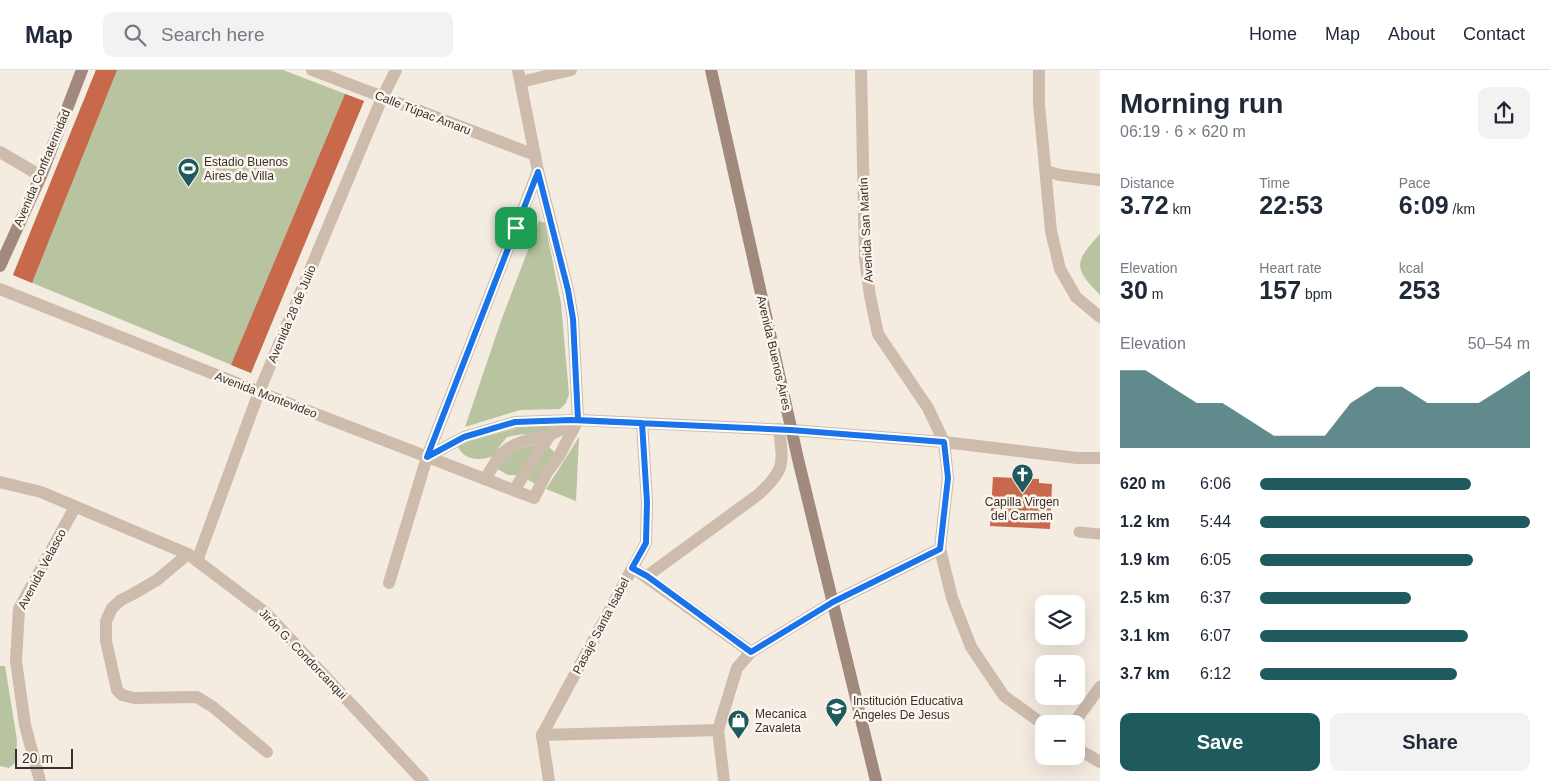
<!DOCTYPE html>
<meta charset="utf-8">
<style>
:root{--surface:#fff;--page:#f2f2f3;--text:#1f2937;--muted:#747a83;--line:#e0e1e3;--accent:#1f5a5e}
body{margin:0;font-family:Arial,sans-serif;background:var(--page);color:var(--text);height:100vh;display:flex;flex-direction:column;font-size:19px;white-space:nowrap}
*{box-sizing:border-box;margin:0}
p{font-size:16px;color:var(--muted)}
.icon{flex:none;width:28px;height:28px;fill:none;stroke:currentColor;stroke-width:2;stroke-linecap:round;stroke-linejoin:round}
.map{position:relative;flex:1;overflow:hidden}
.panel{display:flex;flex-direction:column;background:var(--surface);width:450px}
.panel>*{flex:none}
.controls{position:absolute;left:1035px;top:525px;display:grid;gap:10px}
.controls a{display:grid;place-items:center;width:50px;height:50px;border-radius:10px;background:var(--surface);box-shadow:0 5px 20px #0002;font-size:25px}
.scale{position:absolute;left:15px;bottom:12px;width:58px;box-sizing:border-box;padding-left:5px;border:2px solid #3b302b;border-top:0;font-size:14px;line-height:18px;white-space:nowrap;color:#3b302b;-webkit-text-stroke:4px #fbf5ee;paint-order:stroke}
.pin{position:absolute;display:grid;place-items:center;width:42px;height:42px;color:#fff;margin:-21px;border-radius:10px;box-shadow:0 2px 8px #0006}
.round{display:grid;place-items:center;flex:none;width:52px;height:52px;border-radius:10px;background:var(--page)}
.head{display:flex;align-items:center;justify-content:space-between;height:85px;padding:0 20px}
h1{font-size:28px;font-weight:600;line-height:38px}
.metrics{display:grid;grid-template-columns:repeat(3,1fr);gap:8px;height:85px;padding:5px 20px}
.metrics div{display:grid;align-content:center}
.metrics b{font-size:25px;font-weight:600}
.metrics small{font-size:14px;font-weight:400}
.metrics p{font-size:14px}
.chart{height:140px;padding:10px 20px}
.chart p{display:flex;justify-content:space-between}
.chart svg{width:100%;height:90px;margin-top:5px;fill:var(--accent);opacity:.7}
.cta{display:flex;gap:10px;margin-top:auto;padding:10px 20px}
.cta a{flex:1;height:58px;border-radius:10px;background:var(--accent);color:#fff;font-size:20px;font-weight:600;line-height:58px;text-align:center}
.cta a+a{background:var(--page);color:var(--text)}
ul{padding:0 20px;list-style:none;font-size:16px}
li{display:grid;grid-template-columns:80px 60px 1fr;align-items:center;height:38px}
li i{height:12px;border-radius:6px;background:var(--accent)}
header{display:flex;align-items:center;gap:30px;box-sizing:border-box;height:70px;padding:0 25px;background:var(--surface);border-bottom:1px solid var(--line)}
header strong{font-size:24px}
nav{display:flex;gap:28px;margin-inline-start:auto;font-size:18px}
.search{width:350px;height:45px;background:var(--page);display:flex;align-items:center;gap:12px;box-sizing:border-box;padding:0 18px;border-radius:10px;color:var(--muted);font-size:19px}
main{display:flex;flex:1;min-height:0}
.map>svg:first-child{display:block}
.green{fill:#b8c4a0}
.building{fill:#c8694b}
.lines{fill:none;stroke-linecap:round;stroke-linejoin:round}
.lane{stroke:#cdbbac;stroke-width:11}
.street{stroke:#cdbbac;stroke-width:12}
.secondary{stroke:#a18a7d;stroke-width:12}
.route-casing{stroke:#fff;stroke-width:10}
.route{stroke:#1a73e8;stroke-width:6}
.labels{text-anchor:middle;stroke-width:5;stroke-linejoin:round;paint-order:stroke}
.street-label{font-size:12px;fill:#3b302b;stroke:#fbf5ee}
.poi-label{font-size:12px;fill:#3b302b;stroke:#fbf5ee;text-anchor:start}
</style>
<header>
<strong>Map</strong>
<div class="search"><svg class="icon" aria-label="search" viewBox="0 0 24 24"><circle cx="10" cy="10" r="6"/><path d="M15 15l6 6"/></svg>Search here</div>
<nav><a>Home</a><a>Map</a><a>About</a><a>Contact</a></nav>
</header>
<main>
<div class="map">
<svg width="1100" height="711" viewBox="0 0 1100 711">
<rect width="100%" height="100%" fill="#f4ebe1"/>
<g class="green">
<path d="M96,0H283L364,31L251,303L13,205Z"/>
<path d="M539,151L545,153L561,233L569,324L566,333L560,339L520,340L465,357L501,251Z"/>
<path d="M1100,164V225C1073,198 1074,192 1100,164Z"/>
<path d="M557,355L538,364H524L507,367L499,377L494,386C479,391 464,391 457,375L524,356Z"/>
<path d="M579,367L576,431L546,419Z"/>
<path d="M539,373L519,405H508L496,398L513,381Z"/>
<path d="M549,377L555,383L536,414L526,409Z"/>
<path d="M0,596H5L17,670L16,692L9,698L0,696Z"/>
</g>
<g class="building">
<path d="M96,0H117L32,213L13,205Z"/>
<path d="M345,24L364,31L251,303L231,295Z"/>
<path d="M993,407L1039,409V413L1052,414L1050,459L990,456Z"/>
</g>
<g class="lines">
<path class="lane" d="M1079,462L1100,464"/>
<g class="street">
<path d="M312,0L535,85"/>
<path d="M518,0L538,101L568,220L573,249L578,350"/>
<path d="M861,0L865,188L870,226L878,264L928,338L944,372L948,408L940,479L952,528L971,577L1004,626L1044,655"/>
<path d="M1039,0V34L1051,161L1060,199L1076,227L1100,247"/>
<path d="M521,12L571,0"/>
<path d="M0,82L41,106"/>
<path d="M1046,101L1060,105L1100,110"/>
<path d="M0,219L259,322L534,428L546,404L559,386L578,350"/>
<path d="M427,387L464,367L515,352L578,350L791,360L944,372L1077,388H1100"/>
<path d="M485,409C490,402 494,393 500,386C512,372 533,368 550,365"/>
<path d="M0,412L41,422L188,484L266,543L423,711"/>
<path d="M514,420L550,365L576,352"/>
<path d="M188,484L157,510L133,524L121,530L112,538L106,551V571L117,620L122,625L134,628L197,627L213,637L267,682"/>
<path d="M197,491L259,322L382,28L396,0"/>
<path d="M639,502L751,582"/>
<path d="M647,506L759,424C786,399 783,393 779,359"/>
<path d="M389,513L427,387L538,101"/>
<path d="M1073,654L1100,617"/>
<path d="M542,665L646,473L647,432L642,353"/>
<path d="M542,665L718,660"/>
<path d="M542,665L549,711"/>
<path d="M1076,678L1100,692"/>
<path d="M40,711L25,655L16,591L19,539L75,437"/>
<path d="M724,711L718,660L737,598L751,582L833,532L940,479"/>
</g>
<g class="secondary">
<path d="M711,0L798,389L876,711"/>
<path d="M0,196L41,106L82,0"/>
</g>
</g>
<g class="lines">
<defs>
<path id="route" d="M516,158L427,387L464,367L515,352L571,350L791,360L944,372L948,408L940,479L833,532L751,582L647,506L632,498L646,473L647,432L642,353L578,350L573,249L568,220L538,102L516,158"/>
</defs>
<use href="#route" class="route-casing"/>
<use href="#route" class="route"/>
</g>
<defs>
<symbol id="stadium-pin" viewBox="-11 -11 22 30"><path d="M0 17L-7.5 6A9.5 9.5 0 1 1 7.5 6Z" fill="#1f5a5e" stroke="#fbf5ee"/><path d="M0-5a6.5 5 0 1 0 0 10a6.5 5 0 1 0 0-10ZM-3.5-1.8h7v3.6h-7Z" fill="#fff"/></symbol>
<symbol id="church-pin" viewBox="-11 -11 22 30"><path d="M0 17L-7.5 6A9.5 9.5 0 1 1 7.5 6Z" fill="#1f5a5e" stroke="#fbf5ee"/><path d="M-1.2-6h2.4v3.5h3.3v2.4h-3.3V6h-2.4V-.1h-3.3v-2.4h3.3Z" fill="#fff"/></symbol>
<symbol id="school-pin" viewBox="-11 -11 22 30"><path d="M0 17L-7.5 6A9.5 9.5 0 1 1 7.5 6Z" fill="#1f5a5e" stroke="#fbf5ee"/><path d="M0-5L7-2L0 1L-7-2ZM-4 1L0 2.5L4 1V4Q0 6-4 4Z" fill="#fff"/></symbol>
<symbol id="shop-pin" viewBox="-11 -11 22 30"><path d="M0 17L-7.5 6A9.5 9.5 0 1 1 7.5 6Z" fill="#1f5a5e" stroke="#fbf5ee"/><path d="M-5-2.5h2.3a2.7 3.5 0 0 1 5.4 0H5L5.5 6h-11ZM-1.5-2.5h3a1.5 2.3 0 0 0-3 0Z" fill="#fff"/></symbol>
</defs>
<g fill-rule="evenodd">
<use href="#stadium-pin" x="176" y="86" width="25" height="34"/>
<use href="#church-pin" x="1010" y="392" width="25" height="34"/>
<use href="#school-pin" x="824" y="626" width="25" height="34"/>
<use href="#shop-pin" x="726" y="638" width="25" height="34"/>
</g>
<g class="labels">
<g class="street-label">
<text transform="translate(423 43) rotate(21)" y="4">Calle Túpac Amaru</text>
<text transform="translate(42 98) rotate(-67)" y="4">Avenida Confraternidad</text>
<text transform="translate(866 160) rotate(-93)" y="4">Avenida San Martín</text>
<text transform="translate(292 244) rotate(-67)" y="4">Avenida 28 de Julio</text>
<text transform="translate(774 283) rotate(77)" y="4">Avenida Buenos Aires</text>
<text transform="translate(266 325) rotate(21)" y="4">Avenida Montevideo</text>
<text transform="translate(42 499) rotate(-62)" y="4">Avenida Velasco</text>
<text transform="translate(601 556) rotate(-62)" y="4">Pasaje Santa Isabel</text>
<text transform="translate(303 584) rotate(46)" y="4">Jirón G. Condorcanqui</text>
</g>
<g class="poi-label">
<text x="204" y="96">Estadio Buenos<tspan x="204" dy="14">Aires de Villa</tspan></text>
<text x="1022" y="436" text-anchor="middle">Capilla Virgen<tspan x="1022" dy="14">del Carmen</tspan></text>
<text x="853" y="635">Institución Educativa<tspan x="853" dy="14">Angeles De Jesus</tspan></text>
<text x="755" y="648">Mecanica<tspan x="755" dy="14">Zavaleta</tspan></text>
</g>
</g>
</svg>
<div class="controls">
<a><svg class="icon" aria-label="layers" viewBox="0 0 24 24"><path d="M12 4l9 5-9 5-9-5zM3 14l9 5 9-5"/></svg></a>
<a>+</a>
<a>−</a>
</div>
<div class="scale">20 m</div>
<div class="pin" style="left:516px;top:158px;background:#1e9e55"><svg class="icon" aria-label="arrive" viewBox="0 0 24 24"><path d="M6 21V4h12l-3 4 3 4H6"/></svg></div>
</div>
<section class="panel">
<div class="head"><div><h1>Morning run</h1><p>06:19 · 6 × 620 m</p></div><a class="round"><svg class="icon" aria-label="share" viewBox="0 0 24 24"><path d="M12 15V3M7 8l5-5 5 5M5 13v7h14v-7"/></svg></a></div>
<div class="metrics">
<div><p>Distance</p><b>3.72<small> km</small></b></div>
<div><p>Time</p><b>22:53</b></div>
<div><p>Pace</p><b>6:09<small> /km</small></b></div>
</div>
<div class="metrics">
<div><p>Elevation</p><b>30<small> m</small></b></div>
<div><p>Heart rate</p><b>157<small> bpm</small></b></div>
<div><p>kcal</p><b>253</b></div>
</div>
<div class="chart"><p><span>Elevation</span>50–54 m</p>
<svg viewBox="0 0 160 44" preserveAspectRatio="none"><path d="M0 44V6L10 6L20 14L30 22L40 22L50 30L60 38L70 38L80 38L90 22L100 14L110 14L120 22L130 22L140 22L150 14L160 6V44z"/></svg>
</div>
<ul>
<li><b>620 m</b>6:06<i style="width:78%"></i></li>
<li><b>1.2 km</b>5:44<i style="width:100%"></i></li>
<li><b>1.9 km</b>6:05<i style="width:79%"></i></li>
<li><b>2.5 km</b>6:37<i style="width:56%"></i></li>
<li><b>3.1 km</b>6:07<i style="width:77%"></i></li>
<li><b>3.7 km</b>6:12<i style="width:73%"></i></li>
</ul>
<div class="cta"><a>Save</a><a>Share</a></div>
</section>
</main>
